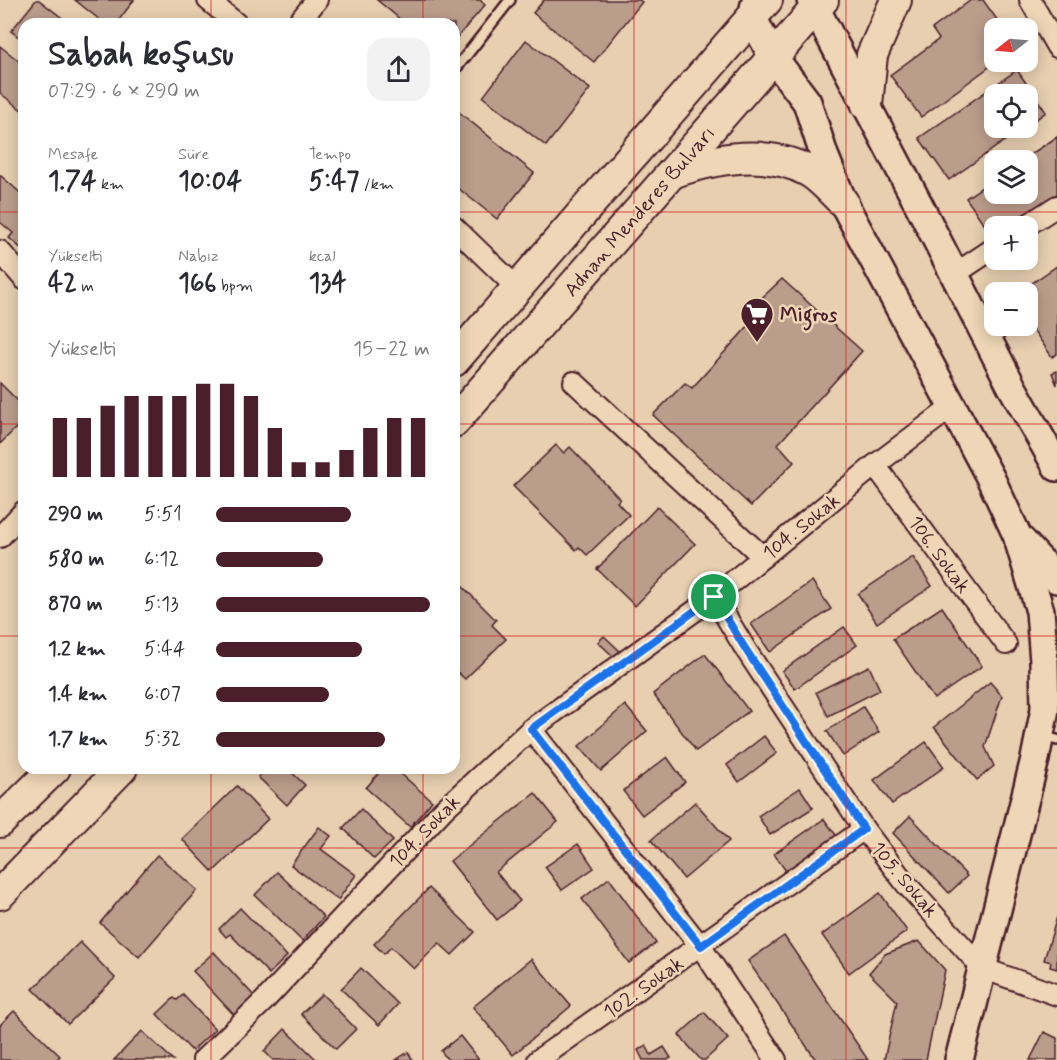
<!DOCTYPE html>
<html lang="tr">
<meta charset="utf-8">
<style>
:root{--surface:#fff;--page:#f2f2f3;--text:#2b2b33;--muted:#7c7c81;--accent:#4a1f2b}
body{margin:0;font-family:Mynerve,sans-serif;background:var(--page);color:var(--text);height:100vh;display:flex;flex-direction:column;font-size:22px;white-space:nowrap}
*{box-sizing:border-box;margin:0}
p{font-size:20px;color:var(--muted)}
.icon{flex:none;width:33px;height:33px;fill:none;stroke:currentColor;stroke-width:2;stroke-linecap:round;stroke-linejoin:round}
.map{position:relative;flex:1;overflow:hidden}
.details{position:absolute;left:18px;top:18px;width:442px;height:756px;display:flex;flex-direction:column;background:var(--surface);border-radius:18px;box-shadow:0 3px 15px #0003}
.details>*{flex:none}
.needle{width:39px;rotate:253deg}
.tools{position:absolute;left:984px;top:18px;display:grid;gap:12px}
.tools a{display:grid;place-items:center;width:54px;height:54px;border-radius:12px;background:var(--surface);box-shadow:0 3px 15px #0003;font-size:30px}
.pin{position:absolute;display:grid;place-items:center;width:51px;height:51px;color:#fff;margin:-26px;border:3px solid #fff;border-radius:50%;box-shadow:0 2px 6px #0007}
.round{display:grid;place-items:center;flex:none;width:63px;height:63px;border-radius:18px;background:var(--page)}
.summary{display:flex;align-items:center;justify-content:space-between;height:102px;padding:0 30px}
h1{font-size:33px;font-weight:800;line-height:45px}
.stats{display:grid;grid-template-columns:repeat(3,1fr);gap:9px;height:102px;padding:6px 30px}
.stats div{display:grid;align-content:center}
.stats b{font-size:26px;font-weight:800}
.stats small{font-size:16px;font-weight:400}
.stats p{font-size:16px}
.chart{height:168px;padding:12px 30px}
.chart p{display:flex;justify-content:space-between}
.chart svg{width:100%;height:108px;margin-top:6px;stroke:var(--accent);stroke-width:6}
ul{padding:0 30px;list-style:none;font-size:20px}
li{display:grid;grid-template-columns:96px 72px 1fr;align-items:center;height:45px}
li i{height:15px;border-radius:8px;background:var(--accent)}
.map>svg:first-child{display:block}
.building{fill:#bb9d8b;stroke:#4a1f2b;stroke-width:1.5}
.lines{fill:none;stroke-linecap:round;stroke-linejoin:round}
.lane-casing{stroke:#4a1f2b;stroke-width:14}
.street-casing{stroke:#4a1f2b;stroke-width:24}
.secondary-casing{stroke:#4a1f2b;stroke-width:32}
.primary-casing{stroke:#4a1f2b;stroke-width:34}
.lane{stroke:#eed6b6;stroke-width:9}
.street{stroke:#eed6b6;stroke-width:20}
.secondary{stroke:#eed6b6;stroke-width:27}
.primary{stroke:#eed6b6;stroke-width:30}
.route-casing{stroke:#fff;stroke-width:12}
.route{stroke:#1a73e8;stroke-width:8}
.grid{fill:none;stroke:#d62828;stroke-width:1.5;stroke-opacity:0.55}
.labels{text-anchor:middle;stroke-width:5;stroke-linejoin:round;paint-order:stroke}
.street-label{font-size:20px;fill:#4a1f2b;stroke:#eed6b6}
.poi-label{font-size:20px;font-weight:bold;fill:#4a1f2b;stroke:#eed6b6;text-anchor:start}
</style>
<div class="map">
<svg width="1057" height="1060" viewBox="0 0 1057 1060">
<rect width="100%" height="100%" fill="#e7cfb0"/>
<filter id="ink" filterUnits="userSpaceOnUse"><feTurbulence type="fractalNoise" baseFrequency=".0167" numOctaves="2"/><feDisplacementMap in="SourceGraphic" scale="12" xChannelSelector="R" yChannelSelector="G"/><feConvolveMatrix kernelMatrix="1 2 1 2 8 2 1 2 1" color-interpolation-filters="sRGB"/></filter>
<g filter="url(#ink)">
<g class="building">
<path d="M36,0H39L70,24H24V41L11,31Z"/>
<path d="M75,0H134L116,24H105Z"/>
<path d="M377,0H480L485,5L454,41V24H406Z"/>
<path d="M544,0H639L642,2L594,62L533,13Z"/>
<path d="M971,0H983L1003,28H994V62H996L921,117L890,75L939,39L932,29Z"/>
<path d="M526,40L590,89L546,146L483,97Z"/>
<path d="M0,46L24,65V112L0,93Z"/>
<path d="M1017,70L1046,112L1028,125V94H994V128H1023L949,180L919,138Z"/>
<path d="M454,108L534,173L497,219L454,185Z"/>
<path d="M1057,137V194L1009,226H994V236L993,237L966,198L994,179V194H1028V160H1022Z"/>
<path d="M0,175L24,196V251L9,238L13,233L0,222Z"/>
<path d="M1057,266V354L1052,357L1028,322V292H1019Z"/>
<path d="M782,279L862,351L778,444L794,462L751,506L653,415L685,383L692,388L760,313L752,307Z"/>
<path d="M1057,371V385L1052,373Z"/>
<path d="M0,383L24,407V420L0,444Z"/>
<path d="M556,445L564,453L570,447L620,499L617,502L629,515L587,555L579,547L576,550L513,486Z"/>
<path d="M657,507L695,544L635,606L597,569Z"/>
<path d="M913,557L932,586L877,623L858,594Z"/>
<path d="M454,578L496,620L492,625L506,639L465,679L454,669Z"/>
<path d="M812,581L831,609L770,652L751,624Z"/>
<path d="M942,607L982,666L934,699L893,639Z"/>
<path d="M844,627L857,645L795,689L782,671Z"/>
<path d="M604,636L621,652L615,658L598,642Z"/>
<path d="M705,654L749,711L696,751L653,694Z"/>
<path d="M869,666L880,690L828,716L816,692Z"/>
<path d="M990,682L1002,696L985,747L994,766L977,780L934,727Z"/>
<path d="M625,705L647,731L601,771L579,746Z"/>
<path d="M863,707L879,732L843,756L827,731Z"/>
<path d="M764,736L777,753L739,782L727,765Z"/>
<path d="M926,742L944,767L892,804L874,780Z"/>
<path d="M667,757L685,782L642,815L623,791Z"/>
<path d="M267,768H287L305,785L287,805L258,777Z"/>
<path d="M383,768H394L432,801L410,827L366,788Z"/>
<path d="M237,786L268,819L213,872L182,839Z"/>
<path d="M800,788L813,808L770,835L758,816Z"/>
<path d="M535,793L558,822L496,872L520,901L497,920L450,861Z"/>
<path d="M695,802L729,841L684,879L651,840Z"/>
<path d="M361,809L393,841L374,859L343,828Z"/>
<path d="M910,816L967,876L949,893L893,833Z"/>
<path d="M824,819L839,839L788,874L774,854Z"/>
<path d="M319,827L331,836L321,849L356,875L338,900L291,865Z"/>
<path d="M578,844L594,868L562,890L545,867Z"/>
<path d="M157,855L197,890L139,957L100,923Z"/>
<path d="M277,872L324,917L302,941L255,895Z"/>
<path d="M609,878L656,943L629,963L582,899Z"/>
<path d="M429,888L475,932L452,955L439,943L414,969L391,947L384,954L374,944Z"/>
<path d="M880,893L907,931L849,973L822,935Z"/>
<path d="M240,908L287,956L269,974L230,934L226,937L219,929Z"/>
<path d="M1057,917V969L1050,967L1051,962L1044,960Z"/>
<path d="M784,936L868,1060H816L748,961Z"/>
<path d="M919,941L945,970L926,1060H884L897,1001L869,973L885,954Z"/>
<path d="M80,942L115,978L68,1024L33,989Z"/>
<path d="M214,952L254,996L234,1015L193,971Z"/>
<path d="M531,959L571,1006L513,1055L473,1007Z"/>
<path d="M361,968L398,1004L379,1025L341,989Z"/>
<path d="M322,994L356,1029L336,1049L301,1014Z"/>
<path d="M183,995L215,1029L192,1051L157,1014L174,998L177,1000Z"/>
<path d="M14,1011L60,1056L56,1060H0V1025Z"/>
<path d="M704,1012L728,1039L705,1060H701L679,1035Z"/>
<path d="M285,1029L317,1060H273L264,1051Z"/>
<path d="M142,1031L173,1060H114Z"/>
<path d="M1044,1032L1057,1038V1060H1030Z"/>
<path d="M460,1036L479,1060H448L441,1051Z"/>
<path d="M646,1045L651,1055L664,1047L671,1058L667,1060H643L638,1050Z"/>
<path d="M408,1052L413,1060H396Z"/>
</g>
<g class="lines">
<defs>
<g id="lane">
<path d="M454,71L510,0"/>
<path d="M1053,739L1057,740"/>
</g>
<g id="street">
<path d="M208,0L237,24"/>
<path d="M1030,0L1057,47"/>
<path d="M297,24L317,0"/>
<path d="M1026,226L1057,206"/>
<path d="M454,227L518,289"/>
<path d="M0,251L24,279"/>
<path d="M955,274L994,248"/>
<path d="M574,382L763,557"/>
<path d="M875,465L1006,644"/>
<path d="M0,537L24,511"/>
<path d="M714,597L746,650L864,829L906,884L982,968L1057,995"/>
<path d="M531,729L701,947L776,1060"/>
<path d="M203,1060L264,1001L444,809L531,729L714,597L875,465L952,407"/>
<path d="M538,1060L864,829"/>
</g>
<g id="secondary">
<path d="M756,0L752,17L773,57L807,102L824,155L843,202L990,477L1017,535L1040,611L1044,661L1045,709L1035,759L959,1060"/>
<path d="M811,0L920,207L1012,387L1057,467"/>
<path d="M1022,541L1057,579"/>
</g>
<g id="primary">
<path d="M867,105L872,55L896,0"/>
<path d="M672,173C715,158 766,148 808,171C821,178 832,192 843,202"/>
<path d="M454,361L767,0"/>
<path d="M454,422L823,0"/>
<path d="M0,822L55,768"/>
<path d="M0,894L122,768"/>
</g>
</defs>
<use href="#lane" class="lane-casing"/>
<use href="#street" class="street-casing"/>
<use href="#secondary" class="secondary-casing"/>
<use href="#primary" class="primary-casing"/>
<use href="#lane" class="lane"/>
<use href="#street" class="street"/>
<use href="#secondary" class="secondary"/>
<use href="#primary" class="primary"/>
</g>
</g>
<g class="lines" filter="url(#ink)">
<defs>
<path id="route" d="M714,597L746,650L864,829L701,946L531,729Z"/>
</defs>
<use href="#route" class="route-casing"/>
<use href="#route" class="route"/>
</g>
<path class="grid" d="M211,0V24M423,0V24M634,0V1060M846,0V1060M0,212H24M454,212H1057M0,424H24M454,424H1057M0,636H24M454,636H1057M211,768V1060M423,768V1060M0,848H1057"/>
<defs>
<symbol id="supermarket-pin" viewBox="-11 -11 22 30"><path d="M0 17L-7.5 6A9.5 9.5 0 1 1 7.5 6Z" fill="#4a1f2b" stroke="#eed6b6"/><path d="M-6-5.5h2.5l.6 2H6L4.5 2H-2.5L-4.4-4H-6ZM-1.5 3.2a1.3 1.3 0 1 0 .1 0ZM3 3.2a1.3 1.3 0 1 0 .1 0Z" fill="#fff"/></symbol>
</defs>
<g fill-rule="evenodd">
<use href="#supermarket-pin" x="738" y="295" width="38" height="52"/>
</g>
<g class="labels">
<g class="street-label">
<text transform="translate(639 211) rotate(-49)" y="7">Adnan Menderes Bulvarı</text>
<text transform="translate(801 526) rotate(-39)" y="7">104. Sokak</text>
<text transform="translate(940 554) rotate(54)" y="7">106. Sokak</text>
<text transform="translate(424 831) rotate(-46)" y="7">104. Sokak</text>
<text transform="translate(905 879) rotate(50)" y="7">105. Sokak</text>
<text transform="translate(643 987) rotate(-35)" y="7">102. Sokak</text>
</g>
<g class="poi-label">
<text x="780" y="321">Migros</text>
</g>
</g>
</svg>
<div class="tools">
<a><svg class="needle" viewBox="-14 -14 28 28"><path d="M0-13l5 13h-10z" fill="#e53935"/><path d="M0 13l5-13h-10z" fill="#7c7c81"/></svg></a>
<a><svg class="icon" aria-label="locate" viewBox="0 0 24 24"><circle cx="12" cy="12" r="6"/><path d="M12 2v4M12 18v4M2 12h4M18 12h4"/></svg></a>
<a><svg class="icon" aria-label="layers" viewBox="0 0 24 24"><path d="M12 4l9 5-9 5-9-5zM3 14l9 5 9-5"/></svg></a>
<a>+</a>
<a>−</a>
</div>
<div class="pin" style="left:714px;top:597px;background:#1e9e55"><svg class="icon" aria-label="arrive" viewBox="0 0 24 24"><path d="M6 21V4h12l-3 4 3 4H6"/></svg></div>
<section class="details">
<div class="summary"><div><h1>Sabah koşusu</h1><p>07:29 · 6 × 290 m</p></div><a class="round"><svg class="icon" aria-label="share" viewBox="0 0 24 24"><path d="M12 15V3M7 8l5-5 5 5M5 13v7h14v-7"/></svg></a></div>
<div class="stats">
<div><p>Mesafe</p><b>1.74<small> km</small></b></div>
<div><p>Süre</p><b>10:04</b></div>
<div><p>Tempo</p><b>5:47<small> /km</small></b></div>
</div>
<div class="stats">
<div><p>Yükselti</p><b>42<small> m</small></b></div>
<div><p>Nabız</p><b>166<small> bpm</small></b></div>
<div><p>kcal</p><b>134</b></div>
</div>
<div class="chart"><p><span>Yükselti</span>15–22 m</p>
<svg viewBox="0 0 160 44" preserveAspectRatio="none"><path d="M5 44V20M15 44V20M25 44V15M35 44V11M45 44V11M55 44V11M65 44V6M75 44V6M85 44V11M95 44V24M105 44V38M115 44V38M125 44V33M135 44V24M145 44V20M155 44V20"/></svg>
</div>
<ul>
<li><b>290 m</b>5:51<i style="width:63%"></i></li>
<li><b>580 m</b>6:12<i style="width:50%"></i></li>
<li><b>870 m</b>5:13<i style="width:100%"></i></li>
<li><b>1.2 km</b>5:44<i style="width:68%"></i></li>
<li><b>1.4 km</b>6:07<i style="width:53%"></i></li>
<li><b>1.7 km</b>5:32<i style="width:79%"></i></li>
</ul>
</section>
</div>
